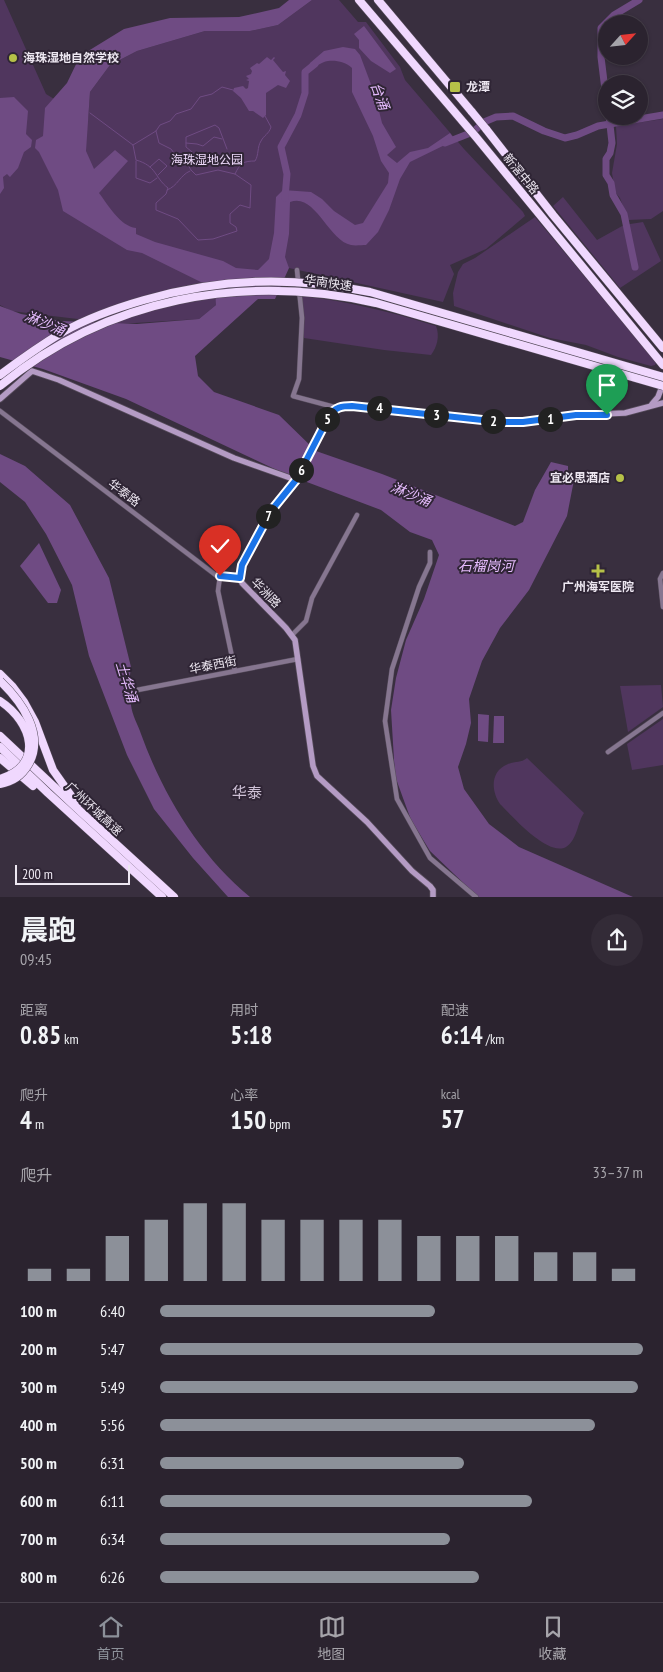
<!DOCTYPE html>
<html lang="zh">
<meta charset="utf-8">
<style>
:root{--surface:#2b232f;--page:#332b37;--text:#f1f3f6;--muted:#a6a4aa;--line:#47404b;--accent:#8c9099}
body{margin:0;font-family:"PT Sans Narrow","Noto Sans SC",sans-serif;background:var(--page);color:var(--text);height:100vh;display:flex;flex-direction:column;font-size:19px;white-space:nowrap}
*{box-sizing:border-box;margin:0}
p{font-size:16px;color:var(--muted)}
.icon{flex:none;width:28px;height:28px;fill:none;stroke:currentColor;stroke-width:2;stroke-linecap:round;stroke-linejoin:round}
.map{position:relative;height:897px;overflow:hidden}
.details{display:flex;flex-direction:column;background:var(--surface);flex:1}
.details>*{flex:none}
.needle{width:32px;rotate:63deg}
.controls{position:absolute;left:598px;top:15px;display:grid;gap:10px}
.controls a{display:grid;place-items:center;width:50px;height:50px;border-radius:50%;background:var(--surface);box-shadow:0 1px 4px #0004,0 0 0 1px var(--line);font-size:25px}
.scale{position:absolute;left:15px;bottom:12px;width:115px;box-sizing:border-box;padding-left:5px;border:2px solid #ede7f1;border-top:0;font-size:14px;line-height:18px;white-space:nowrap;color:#ede7f1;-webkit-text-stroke:4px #2f2535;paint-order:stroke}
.pin{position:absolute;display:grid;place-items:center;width:42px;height:42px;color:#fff;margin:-51px -21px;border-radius:50% 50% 50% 0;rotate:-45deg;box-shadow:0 0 5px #0007}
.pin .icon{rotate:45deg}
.km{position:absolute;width:25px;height:25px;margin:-12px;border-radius:50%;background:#222;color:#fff;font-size:14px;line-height:25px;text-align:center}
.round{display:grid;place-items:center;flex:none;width:52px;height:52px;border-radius:26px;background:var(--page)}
.headline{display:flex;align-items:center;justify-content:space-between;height:85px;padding:0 20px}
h1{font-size:28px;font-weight:700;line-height:38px}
.figures{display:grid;grid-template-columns:repeat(3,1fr);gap:8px;height:85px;padding:5px 20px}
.figures div{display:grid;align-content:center}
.figures b{font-size:25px;font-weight:700}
.figures small{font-size:14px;font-weight:400}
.figures p{font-size:14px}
.chart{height:140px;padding:10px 20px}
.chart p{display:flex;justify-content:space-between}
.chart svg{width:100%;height:90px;margin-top:5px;stroke:var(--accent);stroke-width:6}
ul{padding:0 20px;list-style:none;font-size:16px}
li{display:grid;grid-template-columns:80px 60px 1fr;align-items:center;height:38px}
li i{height:12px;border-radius:6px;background:var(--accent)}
.menu{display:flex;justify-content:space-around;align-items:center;height:70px;border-top:1px solid var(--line);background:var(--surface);font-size:14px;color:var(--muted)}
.menu a{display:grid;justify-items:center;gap:2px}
.menu .current{color:var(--accent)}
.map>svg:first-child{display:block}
.green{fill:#50365e}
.water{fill:#6f4b83}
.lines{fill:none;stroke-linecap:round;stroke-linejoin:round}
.stream{stroke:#6f4b83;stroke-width:1}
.river{stroke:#6f4b83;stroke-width:7}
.street-casing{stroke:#564c5b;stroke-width:5.5}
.secondary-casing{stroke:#564c5b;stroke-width:7}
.highway-casing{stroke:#564c5b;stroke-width:9}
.street{stroke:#867690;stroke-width:4.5}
.secondary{stroke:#b49bc4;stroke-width:5.5}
.highway{stroke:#f0d8fe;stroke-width:8}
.highway-bridge-casing{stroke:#564c5b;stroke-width:9;stroke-linecap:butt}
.highway-bridge{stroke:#f0d8fe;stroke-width:8}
.route-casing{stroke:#fff;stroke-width:10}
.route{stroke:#1a73e8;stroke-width:6}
.poi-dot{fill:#b6c148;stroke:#2f2535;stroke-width:2}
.labels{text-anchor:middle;stroke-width:4;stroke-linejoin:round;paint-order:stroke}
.poi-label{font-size:12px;font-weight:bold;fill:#ede7f1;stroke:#2f2535;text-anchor:start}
.park-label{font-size:12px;fill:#eedafb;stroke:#2f2535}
.street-label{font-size:12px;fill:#ede7f1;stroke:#2f2535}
.water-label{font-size:14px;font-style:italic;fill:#e4bafc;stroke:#2f2535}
.quarter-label{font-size:15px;fill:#cdc0d5;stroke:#2f2535}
</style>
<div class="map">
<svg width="663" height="897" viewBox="0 0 663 897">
<rect width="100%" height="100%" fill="#392f3f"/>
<g class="green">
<path d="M0,0H4L46,94L88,120L90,92L110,65L137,51L205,31H250L278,25L312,0H339L358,22H366L400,67L405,80L464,149L523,212L525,216L486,249L450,265L454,274L443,302L289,268L216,305L199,319L119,324L11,311L0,305Z"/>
<path d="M663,119V211L651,219L628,220L620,198L615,192L612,173L617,144L616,126Z"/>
<path d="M563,197L597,240L624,225L643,222L661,261L620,288L553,206Z"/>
<path d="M535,217L651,356L656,363L655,365L651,366L618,357L586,345L550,338L454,306L453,293L458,272L463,264L475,258Z"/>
<path d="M301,296C347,301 392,312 436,326C440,336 437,347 431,355L384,350L304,338Z"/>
<path d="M661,685L663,707L628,732L620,686Z"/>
<path d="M663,719V765L632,770L627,744Z"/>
<path d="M527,758L584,813C577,823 578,839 566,847C548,857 512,816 500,804C491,791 490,771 508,764C516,761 521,763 527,758Z"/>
</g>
<g class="water">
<path d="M289,0H312L278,25L250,31H205L137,51L110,65L90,92L86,151L94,169L115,150L128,161L99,193C108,205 120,226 136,228V234L155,242L223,261L236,268L258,270L269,259L274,233L276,197L283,190L311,192L322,199L334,211L355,225L363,223L388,183L389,173L381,161L373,136L352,92V68C346,62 336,60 328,61C321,62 315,68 308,69L310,63L324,51L343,47L355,49L360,55L375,95L382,123L396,147L387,155L397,163L410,152L428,148L450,133L455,140L410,162L400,179L389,210L378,232L366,245C362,245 355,246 351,245C328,240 315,192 290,202L289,234L285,257L289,268L275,299H258L195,356L198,376L214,392L279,415L316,451L382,474L515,526L523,522L535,490L551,462L568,466V475L574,480L567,516L529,590L500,628L482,661L469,699L471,723L466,744L458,767L464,789L489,824L519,847L633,897H478L430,851L411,820L395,776L391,710L396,678L406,640L424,599L439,555L432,540L410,532L381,510L283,473L126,399L43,369L0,357V306L21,314L61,321L137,324L199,319L216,305L215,289L142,253L127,250L63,211L58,190L39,152L35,148L36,140L43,136L45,108L67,83L80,56L124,29L170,18L239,17L279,8Z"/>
<path d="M364,26L396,69L390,73L371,61L359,48V40L354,34Z"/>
<path d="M267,57L271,60L274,57L275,58L273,60L283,72L286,71L285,75L290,81L286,88L278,85L266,93V115L263,118L253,111H249L241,98L233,91L234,88L243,86L246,89L248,88L249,81L246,80L249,79L246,76L251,74L252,71L250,68L257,63L259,64Z"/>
<path d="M14,97L28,111L26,134L32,140L31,147L24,152L18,168L10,177L7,174L3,177L4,188L0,194V98Z"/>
<path d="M0,454L25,466L70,505L109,578L131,667C129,680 129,692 131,705C132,715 138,725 141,734C163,795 200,856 250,897H228L193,858L154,809L127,755L89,656L72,585L46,534L25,502L0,482Z"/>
<path d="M39,543L61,590L57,603H48L20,566Z"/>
<path d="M478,714L489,715L488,742L478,741Z"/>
<path d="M494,716H504V743H493Z"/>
</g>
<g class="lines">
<g class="stream">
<path d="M90,113L133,145L136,160C157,166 154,177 168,188L166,194L156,203V210L178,219L198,240L213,239L237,231L236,227L230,223V214L240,205L250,208L251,185L235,174L218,170L196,175L191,170L188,165L180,161L171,149L159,143L156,131"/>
<path d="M186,143L197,144L203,146L214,137L222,139"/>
<path d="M133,145L156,131L160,125L170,121L176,114L191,109L200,97L212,94L222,87L233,90"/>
<path d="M222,159V161L210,159L203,161L186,147V137L215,125L219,128L227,149"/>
<path d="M136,161V178L150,183L157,178"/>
<path d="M234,162H238L239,165"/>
<path d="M150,167L159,159L167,166L158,175"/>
<path d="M235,174C240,163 244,161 255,161C259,155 257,147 261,141C264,135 269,134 271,127L265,116"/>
<path d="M167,190C178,186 180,175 190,171"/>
</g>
<g class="river">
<path d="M606,98L601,57V28L614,15L639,0"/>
<path d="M609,116L612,143L610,153L606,159V175L611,183L613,195L624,214L635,267"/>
<path d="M445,143L473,132L484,122L496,117L513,116L544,131L565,138L577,135L598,126L663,115"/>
<path d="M285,198L287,174L281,147L298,115L305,93V72L315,64"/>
</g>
<defs>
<g id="street">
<path d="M297,270L302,318L299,379L293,396L338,408"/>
<path d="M0,411L217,576L240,578"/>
<path d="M430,552V563L419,587L392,669L385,721L397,799L430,858L476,897"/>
<path d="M663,573L660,579L663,607"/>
<path d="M220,576L218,591L235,671"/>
<path d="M292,635L306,621L312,598L357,515"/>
<path d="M132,691L298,659"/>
<path d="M608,752L663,713"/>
</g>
<g id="secondary">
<path d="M0,399L32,371L59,380L234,458L296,480"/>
<path d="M652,404L658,397L663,384"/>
<path d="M433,897V890L430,886L412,871L367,822L317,776L313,766L295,640L286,628L242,583L240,578L241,568L251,548L271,511L296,480L329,416C335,407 342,406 352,405L501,422H523L576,415L625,413L663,403"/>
</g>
<g id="highway">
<path d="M359,0L476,137L663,365"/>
<path d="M378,0L472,112"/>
<path d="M486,129L553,215L663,348"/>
<path d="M0,674L12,686L24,702L35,722L53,770L77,804"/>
<path d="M0,736L81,812L174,897"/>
<path d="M0,747L48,793L162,897"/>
<path d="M0,758L33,786"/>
</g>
</defs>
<use href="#street" class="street-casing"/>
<use href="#secondary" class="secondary-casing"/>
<use href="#highway" class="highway-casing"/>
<use href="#street" class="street"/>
<use href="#secondary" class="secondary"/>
<use href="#highway" class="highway"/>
<defs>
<g id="highway-bridge">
<path d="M472,112L486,129"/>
<path d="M0,375C20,360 41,345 63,332C88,318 116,308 144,300C221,278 292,276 370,292L663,377"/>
<path d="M0,386C107,298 242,273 376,303L663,386"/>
<path d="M0,681C21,701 46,735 28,765C22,775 12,782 0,784"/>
<path d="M0,701C32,722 45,765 0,779"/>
</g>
</defs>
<use href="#highway-bridge" class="highway-bridge-casing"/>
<use href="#highway-bridge" class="highway-bridge"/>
</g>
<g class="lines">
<defs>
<path id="route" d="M220,576L240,578L242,565L271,511L296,480L329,416C335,407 342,406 352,406L501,422H523L576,415H607"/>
</defs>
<use href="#route" class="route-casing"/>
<use href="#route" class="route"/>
</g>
<g class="poi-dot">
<circle cx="13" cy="58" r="5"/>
<rect x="449" y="81" width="12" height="12" rx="2.5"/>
<circle cx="620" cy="478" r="5"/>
<path d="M595.5 563.5h5v5h5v5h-5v5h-5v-5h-5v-5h5z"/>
</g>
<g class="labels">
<g class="poi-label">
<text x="23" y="62">海珠湿地自然学校</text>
<text x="466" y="91">龙潭</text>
<text x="610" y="482" text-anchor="end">宜必思酒店</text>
<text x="598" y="591" text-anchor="middle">广州海军医院</text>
</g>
<g class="park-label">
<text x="207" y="164">海珠湿地公园</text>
</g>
<g class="street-label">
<text transform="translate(521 174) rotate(51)" y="4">新滘中路</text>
<text transform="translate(328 283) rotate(8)" y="4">华南快速</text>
<text transform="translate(124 493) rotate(37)" y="4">华泰路</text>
<text transform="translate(266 593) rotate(46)" y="4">华洲路</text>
<text transform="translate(213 665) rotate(-11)" y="4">华泰西街</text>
<text transform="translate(94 809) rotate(43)" y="4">广州环城高速</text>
</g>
<g class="water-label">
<text transform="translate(380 96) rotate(70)" y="5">台涌</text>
<text transform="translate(45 323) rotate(23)" y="5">淋沙涌</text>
<text transform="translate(411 494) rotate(22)" y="5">淋沙涌</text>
<text x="486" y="571">石榴岗河</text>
<text transform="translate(127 682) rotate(73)" y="5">土华涌</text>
</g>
<g class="quarter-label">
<text x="247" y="798">华泰</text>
</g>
</g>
</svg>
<div class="controls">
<a><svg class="needle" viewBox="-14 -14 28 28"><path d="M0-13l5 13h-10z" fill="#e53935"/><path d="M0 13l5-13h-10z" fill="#a6a4aa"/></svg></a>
<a><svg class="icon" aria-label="layers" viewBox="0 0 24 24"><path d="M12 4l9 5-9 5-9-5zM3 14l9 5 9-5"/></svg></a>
</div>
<div class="scale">200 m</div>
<div class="pin" style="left:607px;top:415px;background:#1e9e55"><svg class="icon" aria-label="arrive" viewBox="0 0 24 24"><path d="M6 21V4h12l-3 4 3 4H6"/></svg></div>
<div class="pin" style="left:220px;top:576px;background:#d93025"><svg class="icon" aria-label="check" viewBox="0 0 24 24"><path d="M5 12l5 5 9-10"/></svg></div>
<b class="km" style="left:550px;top:419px">1</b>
<b class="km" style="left:493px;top:421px">2</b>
<b class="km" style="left:436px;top:415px">3</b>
<b class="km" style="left:379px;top:408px">4</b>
<b class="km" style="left:327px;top:419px">5</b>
<b class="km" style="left:301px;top:470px">6</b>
<b class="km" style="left:268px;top:516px">7</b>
</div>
<section class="details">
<div class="headline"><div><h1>晨跑</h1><p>09:45</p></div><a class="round"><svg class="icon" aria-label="share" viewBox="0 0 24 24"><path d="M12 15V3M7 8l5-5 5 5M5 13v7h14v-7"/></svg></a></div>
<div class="figures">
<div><p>距离</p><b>0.85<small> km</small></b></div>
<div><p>用时</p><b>5:18</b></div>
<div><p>配速</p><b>6:14<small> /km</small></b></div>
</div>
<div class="figures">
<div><p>爬升</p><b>4<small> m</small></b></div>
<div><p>心率</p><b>150<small> bpm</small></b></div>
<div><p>kcal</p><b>57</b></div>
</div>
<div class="chart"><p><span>爬升</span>33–37 m</p>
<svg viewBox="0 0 160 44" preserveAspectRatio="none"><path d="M5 44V38M15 44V38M25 44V22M35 44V14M45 44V6M55 44V6M65 44V14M75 44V14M85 44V14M95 44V14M105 44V22M115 44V22M125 44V22M135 44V30M145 44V30M155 44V38"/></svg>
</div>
<ul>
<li><b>100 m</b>6:40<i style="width:57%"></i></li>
<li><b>200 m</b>5:47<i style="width:100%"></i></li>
<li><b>300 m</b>5:49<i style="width:99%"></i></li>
<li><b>400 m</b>5:56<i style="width:90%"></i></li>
<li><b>500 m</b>6:31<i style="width:63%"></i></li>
<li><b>600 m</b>6:11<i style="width:77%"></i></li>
<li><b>700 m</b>6:34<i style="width:60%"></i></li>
<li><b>800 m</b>6:26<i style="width:66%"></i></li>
</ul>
</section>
<nav class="menu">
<a class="current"><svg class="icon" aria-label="home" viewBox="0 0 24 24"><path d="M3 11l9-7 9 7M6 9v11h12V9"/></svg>首页</a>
<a><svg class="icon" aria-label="map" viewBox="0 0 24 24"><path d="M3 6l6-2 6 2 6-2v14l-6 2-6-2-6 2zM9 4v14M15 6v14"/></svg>地图</a>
<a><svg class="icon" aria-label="saved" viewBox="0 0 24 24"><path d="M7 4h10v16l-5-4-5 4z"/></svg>收藏</a>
</nav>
